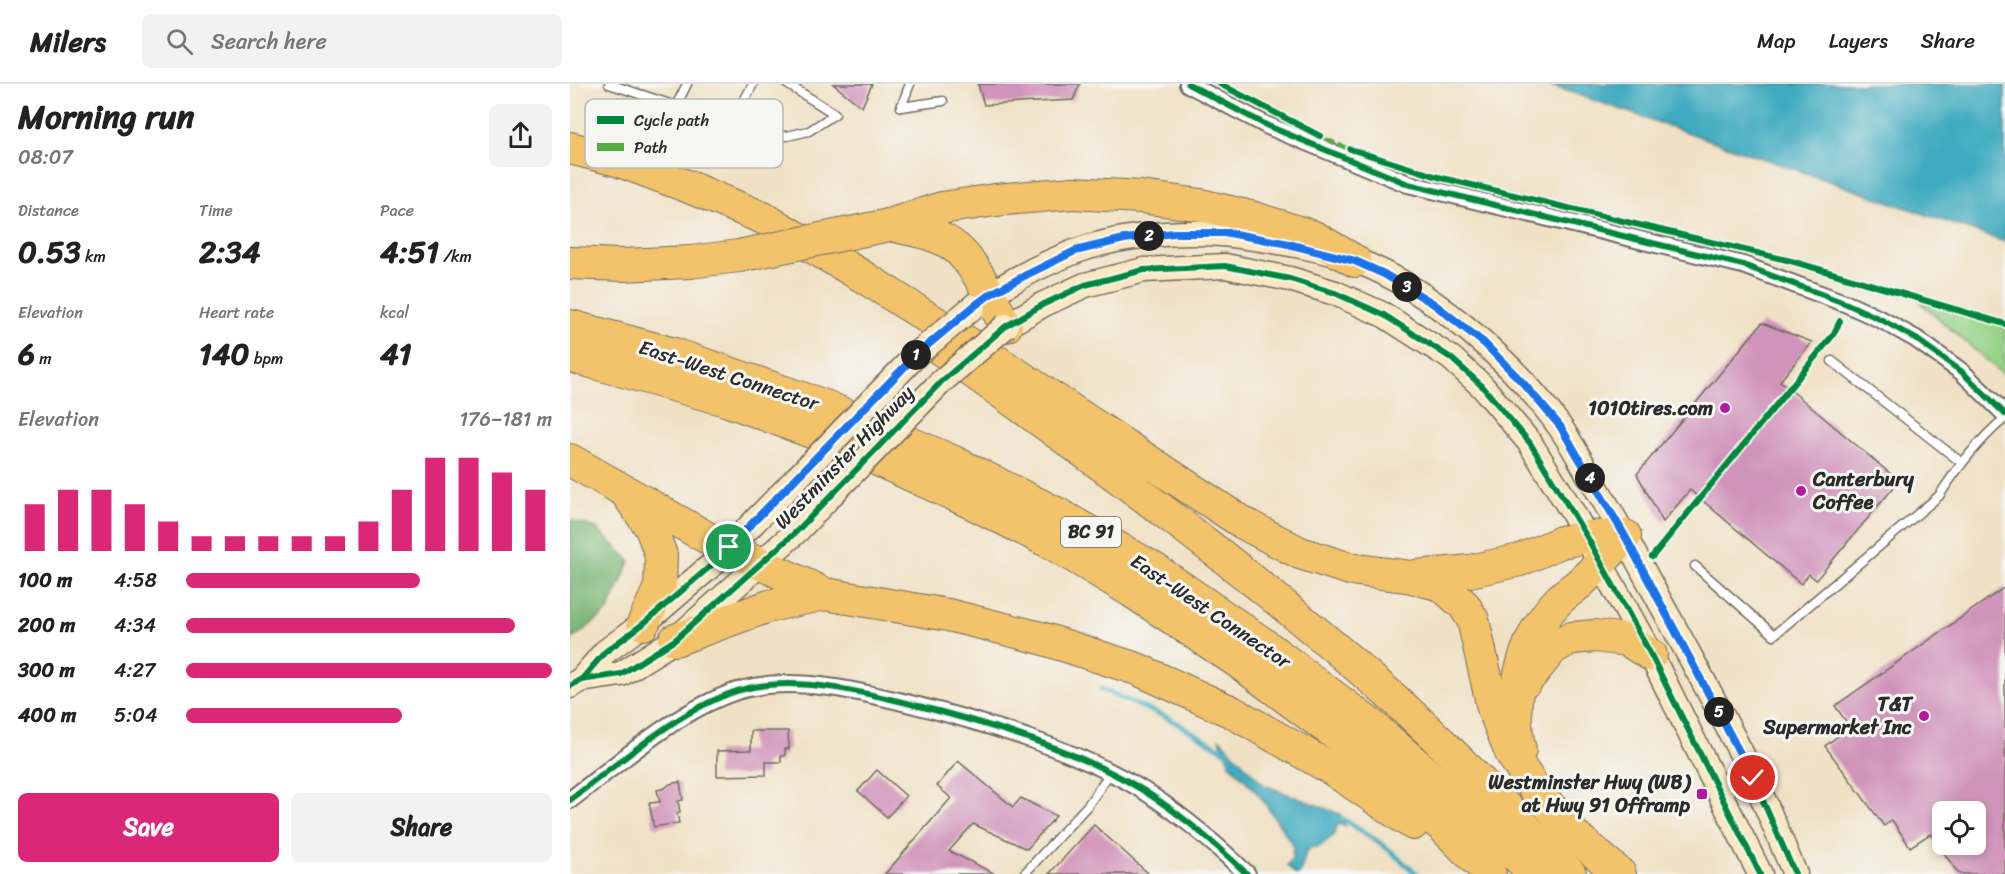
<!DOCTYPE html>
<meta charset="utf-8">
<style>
:root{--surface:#fff;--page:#f2f2f2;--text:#222;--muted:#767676;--line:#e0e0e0;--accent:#db2777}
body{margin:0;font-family:Sriracha,sans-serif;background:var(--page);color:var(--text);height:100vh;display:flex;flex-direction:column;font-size:22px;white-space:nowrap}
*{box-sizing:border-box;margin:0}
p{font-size:20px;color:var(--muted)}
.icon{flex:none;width:33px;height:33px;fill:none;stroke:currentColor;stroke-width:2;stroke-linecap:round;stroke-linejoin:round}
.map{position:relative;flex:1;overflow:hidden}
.sheet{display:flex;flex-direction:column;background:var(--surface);width:570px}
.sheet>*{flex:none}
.fabs{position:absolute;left:1362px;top:717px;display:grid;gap:12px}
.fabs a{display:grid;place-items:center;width:54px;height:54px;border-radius:9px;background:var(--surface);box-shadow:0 3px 9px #0003;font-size:30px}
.pin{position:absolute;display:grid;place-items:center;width:51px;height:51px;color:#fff;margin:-26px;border:3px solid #fff;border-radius:50%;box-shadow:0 2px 6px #0007}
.km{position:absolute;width:30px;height:30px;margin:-15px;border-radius:50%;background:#222;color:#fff;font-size:16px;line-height:30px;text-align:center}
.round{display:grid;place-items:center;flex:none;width:63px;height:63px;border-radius:9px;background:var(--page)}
.headline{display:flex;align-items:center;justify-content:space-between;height:102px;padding:0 18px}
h1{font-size:33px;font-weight:700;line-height:45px}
.stats{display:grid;grid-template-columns:repeat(3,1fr);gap:9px;height:102px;padding:6px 18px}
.stats div{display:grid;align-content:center}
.stats b{font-size:30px;font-weight:700}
.stats small{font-size:16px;font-weight:400}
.stats p{font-size:16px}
.chart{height:168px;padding:12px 18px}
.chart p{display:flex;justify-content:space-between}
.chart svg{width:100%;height:108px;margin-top:6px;stroke:var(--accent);stroke-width:6}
.action{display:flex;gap:12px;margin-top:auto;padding:12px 18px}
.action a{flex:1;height:69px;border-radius:9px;background:var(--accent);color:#fff;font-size:24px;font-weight:700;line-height:69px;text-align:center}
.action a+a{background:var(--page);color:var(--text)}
ul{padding:0 18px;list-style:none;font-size:20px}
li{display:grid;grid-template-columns:96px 72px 1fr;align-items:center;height:45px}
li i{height:15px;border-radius:8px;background:var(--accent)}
header{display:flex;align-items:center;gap:36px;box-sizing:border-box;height:84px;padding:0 30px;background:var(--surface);border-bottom:2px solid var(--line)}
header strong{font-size:28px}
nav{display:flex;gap:33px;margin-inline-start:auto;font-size:21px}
.search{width:420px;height:54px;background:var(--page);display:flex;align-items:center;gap:15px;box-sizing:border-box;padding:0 21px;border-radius:9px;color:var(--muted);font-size:22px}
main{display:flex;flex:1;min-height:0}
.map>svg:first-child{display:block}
.green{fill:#97d388;stroke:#617f5a;stroke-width:1.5}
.forest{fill:#79b574;stroke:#527050;stroke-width:1.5}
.water{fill:#41abc0;stroke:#366b76;stroke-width:1.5}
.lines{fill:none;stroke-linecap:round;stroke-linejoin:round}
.stream{stroke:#41abc0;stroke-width:5}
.building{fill:#d093b9;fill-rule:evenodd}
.service-casing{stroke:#706b61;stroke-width:11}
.minor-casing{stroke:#706b61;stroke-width:20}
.secondary-casing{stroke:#706b61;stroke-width:27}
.motorway-casing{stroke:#706b61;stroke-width:34}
.service{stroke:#fff;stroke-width:8}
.minor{stroke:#fff;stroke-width:16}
.secondary{stroke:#fae7c3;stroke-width:24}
.motorway{stroke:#f2c36a;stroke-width:32}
.secondary-bridge-casing{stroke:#706b61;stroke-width:27;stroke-linecap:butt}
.motorway-bridge-casing{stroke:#706b61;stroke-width:34;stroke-linecap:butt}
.secondary-bridge{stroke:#fae7c3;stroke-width:24}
.motorway-bridge{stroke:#f2c36a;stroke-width:32}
.quiet{stroke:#54ab44;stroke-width:4.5;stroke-dasharray:9 4.5;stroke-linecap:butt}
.cycleway-casing{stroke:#f6f6f2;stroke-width:10}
.cycleway{stroke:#00873e;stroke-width:6}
.route-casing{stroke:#fff;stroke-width:12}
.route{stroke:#1a73e8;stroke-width:8}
.poi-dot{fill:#b5179e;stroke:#f6f6f2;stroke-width:2}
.labels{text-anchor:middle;stroke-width:6;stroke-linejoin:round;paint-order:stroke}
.shield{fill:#f6f6f2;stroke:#686867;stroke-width:1.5}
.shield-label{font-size:18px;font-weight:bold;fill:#2b2b2b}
.street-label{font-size:20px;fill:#2b2b2b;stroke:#f6f6f2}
.poi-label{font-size:20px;font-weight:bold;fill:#2b2b2b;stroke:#f6f6f2;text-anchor:end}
.key{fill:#f6f6f2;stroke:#b9b9b6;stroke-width:1.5}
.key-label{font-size:16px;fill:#2b2b2b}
</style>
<header>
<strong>Milers</strong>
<div class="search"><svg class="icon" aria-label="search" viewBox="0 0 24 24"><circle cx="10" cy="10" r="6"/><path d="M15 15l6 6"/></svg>Search here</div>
<nav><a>Map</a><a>Layers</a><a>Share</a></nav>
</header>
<main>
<section class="sheet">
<div class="headline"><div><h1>Morning run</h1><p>08:07</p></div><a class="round"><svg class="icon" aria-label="share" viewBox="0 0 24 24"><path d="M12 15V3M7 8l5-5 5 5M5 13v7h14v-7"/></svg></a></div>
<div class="stats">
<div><p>Distance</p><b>0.53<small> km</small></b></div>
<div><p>Time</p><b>2:34</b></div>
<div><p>Pace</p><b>4:51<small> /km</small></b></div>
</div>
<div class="stats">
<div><p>Elevation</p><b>6<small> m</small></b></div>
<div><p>Heart rate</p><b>140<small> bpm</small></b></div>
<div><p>kcal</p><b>41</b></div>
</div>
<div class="chart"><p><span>Elevation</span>176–181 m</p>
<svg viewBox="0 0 160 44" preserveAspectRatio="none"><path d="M5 44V25M15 44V19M25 44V19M35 44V25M45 44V32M55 44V38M65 44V38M75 44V38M85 44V38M95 44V38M105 44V32M115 44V19M125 44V6M135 44V6M145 44V12M155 44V19"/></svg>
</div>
<ul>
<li><b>100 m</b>4:58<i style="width:64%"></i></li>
<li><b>200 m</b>4:34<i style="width:90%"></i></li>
<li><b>300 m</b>4:27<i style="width:100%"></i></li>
<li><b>400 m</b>5:04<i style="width:59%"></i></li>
</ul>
<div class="action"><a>Save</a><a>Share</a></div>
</section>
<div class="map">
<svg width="1435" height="790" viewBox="0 0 1435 790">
<rect width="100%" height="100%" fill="#f6f6f2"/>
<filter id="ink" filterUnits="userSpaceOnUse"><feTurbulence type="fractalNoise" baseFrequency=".0167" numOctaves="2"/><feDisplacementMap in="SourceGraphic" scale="12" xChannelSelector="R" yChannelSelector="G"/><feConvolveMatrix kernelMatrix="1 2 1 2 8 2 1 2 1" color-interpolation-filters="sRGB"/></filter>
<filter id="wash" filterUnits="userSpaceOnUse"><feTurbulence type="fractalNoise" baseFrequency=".008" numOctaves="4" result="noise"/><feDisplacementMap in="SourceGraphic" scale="24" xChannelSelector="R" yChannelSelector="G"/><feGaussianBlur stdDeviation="1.35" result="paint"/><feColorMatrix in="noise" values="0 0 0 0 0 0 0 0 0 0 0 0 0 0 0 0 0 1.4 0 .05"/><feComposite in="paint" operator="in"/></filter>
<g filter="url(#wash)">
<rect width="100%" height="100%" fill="#f0e1c4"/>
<path class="green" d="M1351,219L1386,224L1435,242V292Z"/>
<path class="forest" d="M0,436L26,444L60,477L38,527L0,557Z"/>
<g class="water">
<path d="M977,0H1435V158Z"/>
<path d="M649,654L694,701L770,730L775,742L768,740L763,752L749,763H742L736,768L730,790H725L717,781L722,775L723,761L690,712L660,680Z"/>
</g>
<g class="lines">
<g class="stream">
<path d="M531,605L600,635L655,667"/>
<path d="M773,735L812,760L847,790"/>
</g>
</g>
<g id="blocks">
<g class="building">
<path d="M263,0H302L292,23Z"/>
<path d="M408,0H510L503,16L414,21Z"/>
<path d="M1192,239L1242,258L1210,297L1329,397L1246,496L1239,490L1231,500L1120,406L1093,438L1067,390Z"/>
<path d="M1435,503V790H1389L1360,750L1340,763L1322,736L1314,742L1255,662L1280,643L1265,622ZM1372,728H1406V760H1372Z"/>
<path d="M181,647H218L219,665H215V672H211V678H196V691L147,692V667L181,666Z"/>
<path d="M388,677L443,723L451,714L486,732L457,765L403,740L379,767L425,790H315L381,714L367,702Z"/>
<path d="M307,686L336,712L317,733L288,707Z"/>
<path d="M110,698L113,716L108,717L110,728L107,729L109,739L84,743L79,719L90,718L87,706L95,704L100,700Z"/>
<path d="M524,741L579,790H479Z"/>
</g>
</g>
</g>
<g filter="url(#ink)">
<use href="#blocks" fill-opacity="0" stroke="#706b61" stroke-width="1.5"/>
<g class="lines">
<defs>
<g id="service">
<path d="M39,0L106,22L117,0"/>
<path d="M183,0L161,41L184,51L217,52L239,47L265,30L217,0"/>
<path d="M340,0L331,23L373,17"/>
<path d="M1262,277L1392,379"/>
<path d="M1125,482L1204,551L1369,412C1387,384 1409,356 1435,334"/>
<path d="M454,790L518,721L540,689"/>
</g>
<g id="minor">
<path d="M618,0L698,42L838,100L1173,181L1277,220L1312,236L1346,255L1392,288L1435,330"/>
<path d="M0,716C51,678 106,627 167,607C226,588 309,612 368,627C434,645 499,665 559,698C602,722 641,756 677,790"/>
</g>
<g id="secondary">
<path d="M405,221C435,200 470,181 504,168C554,149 630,144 683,154C717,159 754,165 787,177C859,204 945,279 990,343C1001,358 1010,376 1020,393C1044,433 1067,474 1089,516C1121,574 1154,633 1183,693C1198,724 1211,758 1225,790"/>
<path d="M436,242L474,220L515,201L574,186L655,182L720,195L765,209L814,231L881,274L912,302L960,359L1003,429L1081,571L1190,790"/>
<path d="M11,596L35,568L73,540L144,479L227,394"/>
<path d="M0,602L11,596L51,590L105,556L227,447L261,411"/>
</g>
<g id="motorway">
<path d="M0,64L47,76L119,103L193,134L292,192L428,278L673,439L730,469L780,485L842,493L871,501L894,521L903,536L923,624L941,669L964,704L1004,751L1050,790"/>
<path d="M319,141L372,124L425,116L503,109L571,113L631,121L681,133L744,153L785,177"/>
<path d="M320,141C341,146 369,149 386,164C409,184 421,216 436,242"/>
<path d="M0,179L52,181L120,178"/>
<path d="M0,242L104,270L255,322L384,378L488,430L583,484L691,558L799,639L884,713L965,790"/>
<path d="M366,262C517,369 667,477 806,599C875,658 937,725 1000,790"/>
<path d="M0,272L159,317L273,360L402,419L483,460L561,507L668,578L768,652L874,744L920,790"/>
<path d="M0,376L141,456L255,510L378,531L471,554L567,585L662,628L760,684L843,740"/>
<path d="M59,413L81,444L91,471L90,503L73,540"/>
<path d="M846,492L900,487L950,476L991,458L1017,453L1055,452"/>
<path d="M105,556L199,522L255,510"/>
<path d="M956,597L983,564L1002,554L1025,552L1057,556L1081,571"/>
<path d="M950,666C938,615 951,555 989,516C995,510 1003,505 1010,499C1026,484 1041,468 1055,452"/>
</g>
</defs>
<use href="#service" class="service-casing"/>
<use href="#minor" class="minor-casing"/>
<use href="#secondary" class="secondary-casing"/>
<use href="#motorway" class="motorway-casing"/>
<use href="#service" class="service"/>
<use href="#minor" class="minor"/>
<use href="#secondary" class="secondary"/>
<use href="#motorway" class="motorway"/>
<defs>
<g id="secondary-bridge">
<path d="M227,394L347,270L403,223"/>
<path d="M261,411L372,297L436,242"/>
</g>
<path id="motorway-bridge" d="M120,178L169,172L319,141"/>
</defs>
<use href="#secondary-bridge" class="secondary-bridge-casing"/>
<use href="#motorway-bridge" class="motorway-bridge-casing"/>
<use href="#secondary-bridge" class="secondary-bridge"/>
<use href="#motorway-bridge" class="motorway-bridge"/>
<path class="quiet" d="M744,50L783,67"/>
<defs>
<g id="cycleway">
<path d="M618,0L698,42L838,100L1173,181L1277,220L1312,236L1346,255L1392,288L1435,330"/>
<path d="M650,0L750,52"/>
<path d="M780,65L868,93L1221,177L1435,240"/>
<path d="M1082,473L1263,251L1270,237"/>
<path d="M11,596L35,568L73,540L144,479L347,270L419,211L505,167L554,155L605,149H659L714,159L785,177L814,190L864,220L914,259L954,300L990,342L1055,452L1183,694L1225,790"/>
<path d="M0,602L11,596L51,590L105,556L227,447L372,297L436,242L474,220L515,201L574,186L655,182L720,195L765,209L814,231L881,274L912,302L960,359L1017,453L1081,571L1190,790"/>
<path d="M0,716C51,678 106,627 167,607C226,588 309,612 368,627C434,645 499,665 559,698C602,722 641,756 677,790"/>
</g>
</defs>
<use href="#cycleway" class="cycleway-casing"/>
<use href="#cycleway" class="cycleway"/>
</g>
</g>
<g class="lines" filter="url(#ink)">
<defs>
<path id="route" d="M159,463L347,270L403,223L419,211L456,191L505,167L554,155L604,149H659L714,159L785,177L814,190L864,220L914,259L954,300L990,342L1055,452L1183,694"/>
</defs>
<use href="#route" class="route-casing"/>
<use href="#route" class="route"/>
</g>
<g class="poi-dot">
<circle cx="1155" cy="324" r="6"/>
<circle cx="1231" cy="407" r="6"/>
<circle cx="1354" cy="632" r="6"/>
<rect x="1126" y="704" width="12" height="12" rx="3"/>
</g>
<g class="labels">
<rect class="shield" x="491" y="433" width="60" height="30" rx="4.5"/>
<g class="shield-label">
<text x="521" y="454">BC 91</text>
</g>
<g class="street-label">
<text transform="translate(159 291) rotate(18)" y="7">East-West Connector</text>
<text transform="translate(274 373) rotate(-46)" y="7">Westminster Highway</text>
<text transform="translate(641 527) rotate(34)" y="7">East-West Connector</text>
</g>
<g class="poi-label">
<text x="1143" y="331">1010tires.com</text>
<text x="1243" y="402" text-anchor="start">Canterbury<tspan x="1243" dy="23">Coffee</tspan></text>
<text x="1342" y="627">T&amp;T<tspan x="1342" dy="23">Supermarket Inc</tspan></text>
<text x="1120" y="705">Westminster Hwy (WB)<tspan x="1120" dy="23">at Hwy 91 Offramp</tspan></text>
</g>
</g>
<rect x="15" y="15" width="198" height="69" rx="9" class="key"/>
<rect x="27" y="32" width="27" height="8" fill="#00873e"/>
<rect x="27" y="59" width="27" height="8" fill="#54ab44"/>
<g class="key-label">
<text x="64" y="42">Cycle path</text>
<text x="64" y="69">Path</text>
</g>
</svg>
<div class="fabs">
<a><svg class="icon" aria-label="locate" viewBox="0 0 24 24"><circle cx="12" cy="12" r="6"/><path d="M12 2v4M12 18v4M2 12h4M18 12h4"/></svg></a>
</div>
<div class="pin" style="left:159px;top:463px;background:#1e9e55"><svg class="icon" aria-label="arrive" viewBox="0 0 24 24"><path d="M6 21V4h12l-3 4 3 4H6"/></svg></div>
<div class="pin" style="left:1183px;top:694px;background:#d93025"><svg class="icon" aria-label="check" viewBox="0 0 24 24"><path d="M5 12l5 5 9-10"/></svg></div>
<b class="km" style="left:346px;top:271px">1</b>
<b class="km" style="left:579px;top:152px">2</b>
<b class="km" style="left:837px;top:203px">3</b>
<b class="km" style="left:1020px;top:394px">4</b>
<b class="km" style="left:1149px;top:628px">5</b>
</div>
</main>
